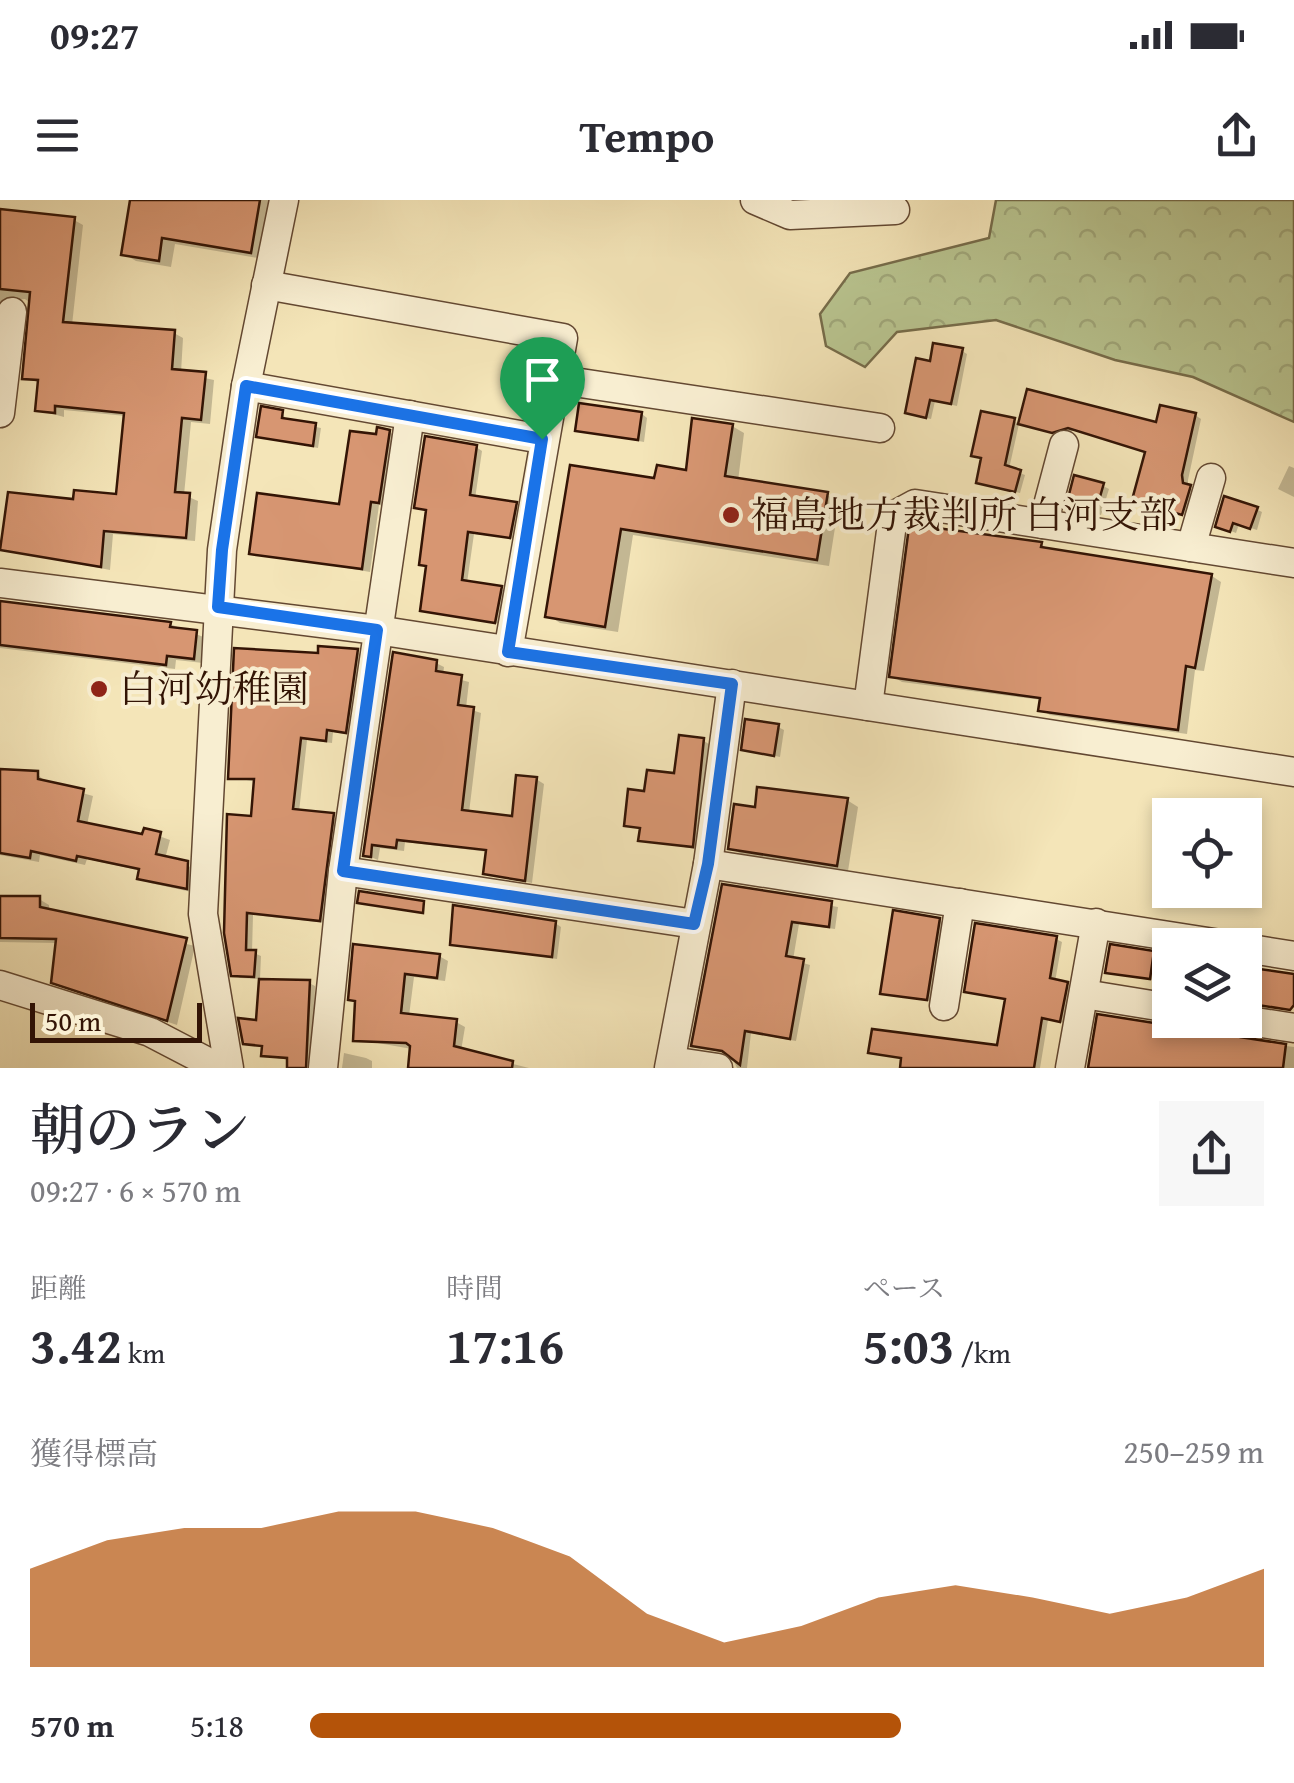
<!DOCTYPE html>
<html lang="ja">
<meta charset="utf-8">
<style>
:root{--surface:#fff;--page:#f7f7f7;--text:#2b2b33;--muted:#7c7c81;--accent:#b45309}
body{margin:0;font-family:"Gentium Book Plus","Noto Serif JP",serif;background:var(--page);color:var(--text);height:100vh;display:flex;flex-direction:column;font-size:38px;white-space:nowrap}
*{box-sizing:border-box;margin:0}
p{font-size:32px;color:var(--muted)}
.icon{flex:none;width:55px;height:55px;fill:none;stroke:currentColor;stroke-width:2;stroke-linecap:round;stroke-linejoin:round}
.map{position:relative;height:868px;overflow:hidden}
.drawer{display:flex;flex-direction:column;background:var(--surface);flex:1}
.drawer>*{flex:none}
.fabs{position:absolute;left:1152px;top:598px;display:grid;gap:20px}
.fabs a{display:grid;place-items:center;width:110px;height:110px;border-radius:0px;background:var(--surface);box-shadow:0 5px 15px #0003;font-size:50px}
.scale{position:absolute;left:30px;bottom:25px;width:172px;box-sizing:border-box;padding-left:10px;border:5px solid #331405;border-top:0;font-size:28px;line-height:35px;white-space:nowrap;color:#331405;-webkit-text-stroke:8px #f8eed1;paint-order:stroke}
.pin{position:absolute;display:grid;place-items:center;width:85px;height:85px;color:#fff;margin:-102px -42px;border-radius:50% 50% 50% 0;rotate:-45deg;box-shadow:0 0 10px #0007}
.pin .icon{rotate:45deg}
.round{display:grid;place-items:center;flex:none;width:105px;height:105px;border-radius:0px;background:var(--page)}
.head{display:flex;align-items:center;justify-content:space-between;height:170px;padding:0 30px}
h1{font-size:55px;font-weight:600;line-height:75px}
.stats{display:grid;grid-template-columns:repeat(3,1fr);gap:15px;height:170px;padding:10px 30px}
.stats div{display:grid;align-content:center}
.stats b{font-size:50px;font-weight:600}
.stats small{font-size:28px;font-weight:400}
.stats p{font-size:28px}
.chart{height:280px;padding:20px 30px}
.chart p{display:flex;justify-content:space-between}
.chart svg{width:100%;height:180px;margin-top:10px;fill:var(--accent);opacity:.7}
ul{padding:0 30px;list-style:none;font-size:32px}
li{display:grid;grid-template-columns:160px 120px 1fr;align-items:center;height:75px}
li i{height:25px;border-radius:12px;background:var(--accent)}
.status{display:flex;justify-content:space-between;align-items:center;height:70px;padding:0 50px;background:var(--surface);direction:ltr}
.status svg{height:28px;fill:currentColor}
header{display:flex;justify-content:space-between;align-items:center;height:130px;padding:0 30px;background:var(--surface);font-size:45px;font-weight:600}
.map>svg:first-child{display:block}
.forest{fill:url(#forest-crowns);stroke:#766c4a;stroke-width:2.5}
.shadow{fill:#0003}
.building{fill:#d79672;stroke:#331405;stroke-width:2.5}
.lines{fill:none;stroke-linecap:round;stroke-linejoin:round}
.minor-casing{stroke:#634832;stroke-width:31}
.minor{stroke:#f8eed1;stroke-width:28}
.route-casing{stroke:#fff;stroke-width:20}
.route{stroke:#1a73e8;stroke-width:12}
.poi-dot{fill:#8f2418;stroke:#f8eed1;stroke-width:4}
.labels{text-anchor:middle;stroke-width:8;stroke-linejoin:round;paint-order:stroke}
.poi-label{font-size:38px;fill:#331405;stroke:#f8eed1;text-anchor:start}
</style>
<div class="status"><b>09:27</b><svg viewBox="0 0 49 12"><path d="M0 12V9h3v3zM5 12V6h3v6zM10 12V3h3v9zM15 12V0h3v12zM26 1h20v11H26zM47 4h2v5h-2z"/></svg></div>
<header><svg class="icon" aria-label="menu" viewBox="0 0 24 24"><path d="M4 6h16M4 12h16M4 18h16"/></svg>Tempo<svg class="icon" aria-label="share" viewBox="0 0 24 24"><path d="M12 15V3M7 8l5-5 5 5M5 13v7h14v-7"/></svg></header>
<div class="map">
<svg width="1294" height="868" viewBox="0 0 1294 868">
<defs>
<pattern id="forest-crowns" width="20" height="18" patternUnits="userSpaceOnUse" patternTransform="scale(2.5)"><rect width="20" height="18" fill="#b9c590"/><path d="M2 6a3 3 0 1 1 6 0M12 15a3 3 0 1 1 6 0" fill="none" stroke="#a0a87b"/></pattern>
</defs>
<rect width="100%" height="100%" fill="#f4e5b8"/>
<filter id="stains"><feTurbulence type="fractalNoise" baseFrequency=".002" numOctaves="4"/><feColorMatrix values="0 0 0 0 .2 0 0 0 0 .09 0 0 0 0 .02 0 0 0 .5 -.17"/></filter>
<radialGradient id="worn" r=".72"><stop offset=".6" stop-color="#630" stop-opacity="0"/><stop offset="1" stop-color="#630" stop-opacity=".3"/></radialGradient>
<path class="forest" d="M996,0H1294V222L1193,177L1115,160L996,120L897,132L865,167L826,146L820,114L850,73L989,38Z"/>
<g class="shadow">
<path d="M133,0H273L264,59L175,44L171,67L136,61L124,54Z"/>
<path d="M0,12L74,20L83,25L72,125L174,133L183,138L181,173L214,180L210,224L191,222L184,295L198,301L195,341L113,334L110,370L3,349L75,301L118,296L126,216L64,210V217L38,210L40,183L24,177L30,103L25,99L14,100L0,143Z"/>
<path d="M962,151L967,154L957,206L935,201L931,219L913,215L932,164Z"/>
<path d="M282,213L287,221L321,228L318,248L259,236Z"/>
<path d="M642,214L647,218L644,242L578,230Z"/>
<path d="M1195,215L1201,219L1188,280V287L1196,291L1188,316L1135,299L1148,253L1075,230L1060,235L1027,226L1158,225Z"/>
<path d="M1014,221L1019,224L1009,269L1025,275L1020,293L979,282L984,259L974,255Z"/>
<path d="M732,226L744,233L738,281L827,295L839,302L829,366L633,335L618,432L560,423L548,415L657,281L688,273Z"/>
<path d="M389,232L398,237L388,307L379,305L370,372L252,352L341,307L378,237Z"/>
<path d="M476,247L482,251L475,299L521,307L516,339L474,334L467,383L507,391L501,424L422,410L429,311L417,307Z"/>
<path d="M1289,266L1294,268V297L1278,289Z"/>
<path d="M1103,286L1109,289L1101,315L1075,308Z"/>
<path d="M1256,309L1262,312L1257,330L1239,324L1236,333L1218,326Z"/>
<path d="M1041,344L1049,350L1212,376L1221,382L1204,471L1195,470L1187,534L1050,515L1041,510L1042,500L902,482L892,476Z"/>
<path d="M0,402L170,424L206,438L203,463L176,460L175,469L0,448Z"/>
<path d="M357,452L363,456L352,535L333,532L332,543L307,540L299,612L339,620L326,723L253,715L252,752L261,756L260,779L240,778L234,774L257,582L230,577L320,456Z"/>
<path d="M436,463L444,467L443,475L469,482L466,508L481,513L469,613L514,619L536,579L544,584L532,683L486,673L489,652L405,642L404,651L380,648L378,660L366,655Z"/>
<path d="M778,527L784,530L780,557L744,549Z"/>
<path d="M0,538V571L37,574L47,583L93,596L87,625L144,637L145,631L170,640L165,659L197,669L196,693L150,683L140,678L142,671L87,659L85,665L40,655L39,662L0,655Z"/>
<path d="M704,541L712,546L700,650L641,639L642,630L627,624L646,593L677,576Z"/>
<path d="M847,600L858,607L848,671L741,654L730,648L757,609Z"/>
<path d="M724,687L838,707L835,729L799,724L793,760L810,765L796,841L751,833L747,868H737L731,855L694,845Z"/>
<path d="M0,698L39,699L49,705V711L195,746L177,825L64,787L58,743L0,742Z"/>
<path d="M939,720L945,724L933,802L883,792Z"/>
<path d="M555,723L561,727L557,759L452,743Z"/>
<path d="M1056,739L1062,742L1055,782L1073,788L1066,823L1048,820L1040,868H902L903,859L871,851L999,848L1007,800L967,791Z"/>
<path d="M1112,747L1170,757V783L1108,772Z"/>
<path d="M439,756L448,761L445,781L414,777L409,816L456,822L465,827L461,851L529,868H410L412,849L355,839L358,803L350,798Z"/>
<path d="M309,783L315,786L313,868H289L290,860L269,857L263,854L264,847L245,843L258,823Z"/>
<path d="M1100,817L1203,831L1205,820H1232L1240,840L1294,847V868H1090Z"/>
<path d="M344,853L366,858L372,861V868H342Z"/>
</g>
<g class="building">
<path d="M130,0H260L251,53L162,38L159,61L121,55Z"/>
<path d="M0,9L75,17L63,122L175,130L172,169L206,172L201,220L182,218L175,292L190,293L186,338L104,331L101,367L0,350L8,292L73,299L74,290L116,294L124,213L55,206V213L35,211L38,180L22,179L30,92L0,89Z"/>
<path d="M933,143L963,148L951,204L930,200L926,218L905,213L916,158L930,161Z"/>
<path d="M1027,189L1156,222L1160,205L1196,213L1182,275L1183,283L1191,285L1182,315L1132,300L1145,252L1068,228L1052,233L1018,224Z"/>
<path d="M579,203L642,212L638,240L575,231Z"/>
<path d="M261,206L283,210L282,218L316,223L313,246L256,237Z"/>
<path d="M981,211L1015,218L1005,265L1021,270L1015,292L976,283L981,258L971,256Z"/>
<path d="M692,218L733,224L725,276L828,292L817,360L621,329L605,427L545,417L570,265L654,278L657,265L686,270Z"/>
<path d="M377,227L390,230L379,303L371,302L362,369L249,354L257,293L339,304L350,231L376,234Z"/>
<path d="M425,236L477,245L470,295L517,302L510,338L468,332L462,380L502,386L495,423L420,411L426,366L419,365L426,310L414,308Z"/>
<path d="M1074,275L1104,283L1095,314L1066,306Z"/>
<path d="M1224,296L1258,307L1250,329L1233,323L1230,332L1215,327Z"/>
<path d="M914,325L1042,342L1041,347L1212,374L1195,468L1186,466L1178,530L1038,511L1040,498L889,477L909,327Z"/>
<path d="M0,401L171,422L170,427L197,430L194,459L167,456L166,465L0,445Z"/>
<path d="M318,446L358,449L346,533L327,530L326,541L301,538L293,609L334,613L320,721L247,713L246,750H256L254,777L231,776L224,733L227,614L251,616L254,579H228L234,448L318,453Z"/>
<path d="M393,452L437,460L436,471L462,475L458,505L474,507L462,610L512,616L516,575L537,577L525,681L483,674L486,650L397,640L396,648L372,645L371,657L363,656Z"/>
<path d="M745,519L779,524L774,556L741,550Z"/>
<path d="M679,535L704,538L693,647L638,641L640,628L624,626L628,589L644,591L647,570L674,573Z"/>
<path d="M0,569L38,571V579L84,589L78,621L142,634L144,628L161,632L156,654L188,661L187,689L137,679L139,669L77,656L76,661L31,651L30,658L0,653Z"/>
<path d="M757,587L848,598L837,666L728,649L734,604L755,607Z"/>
<path d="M722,684L832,701L829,727L792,722L786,756L804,759L790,839L745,831L740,865L722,851L691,846Z"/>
<path d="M359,691L424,701L423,713L357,703Z"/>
<path d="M0,696H40V707L187,738L167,821L51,783L56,739L0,738Z"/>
<path d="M453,705L556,721L552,757L450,745Z"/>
<path d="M893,710L940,718L927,800L880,794Z"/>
<path d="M975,723L1057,736L1050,778L1068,782L1060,822L1042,818L1034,868H900L901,858L868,853L872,829L997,845L1005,799L964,792Z"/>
<path d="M353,744L440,754L437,778L405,774L401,813L457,819L454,846L513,861L512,868H408L410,846L406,843L353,841L355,801L348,800Z"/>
<path d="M1110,744L1154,751L1150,779L1105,773Z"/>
<path d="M1245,767L1294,774V805L1290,810L1245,803Z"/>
<path d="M259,779L310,780L306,868H287V858L261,856L262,846L243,844L238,818L256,820Z"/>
<path d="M1097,814L1167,825L1228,828L1240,837L1286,844L1283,868H1088Z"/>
</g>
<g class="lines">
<defs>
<g id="minor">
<path d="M755,0L790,15L895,10"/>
<path d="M266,85L563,138L508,452"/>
<path d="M554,179L880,228"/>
<path d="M246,186L542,239"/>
<path d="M0,213L12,112"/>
<path d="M1043,324L1064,245"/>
<path d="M1191,347L1211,278"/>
<path d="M0,383L377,430L1294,572"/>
<path d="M868,506L893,316L915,304L1294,363"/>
<path d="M708,664L1227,745"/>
<path d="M343,671L695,724"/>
<path d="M1245,748L1294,756"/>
<path d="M0,785L150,832L219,868"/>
<path d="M1084,794L1170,808"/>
<path d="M944,806L960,703"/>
<path d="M1243,820L1294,828"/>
<path d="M671,861L718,868"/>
<path d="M229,868L203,714L222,350L246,186L284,0"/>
<path d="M323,868L343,671L410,215"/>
<path d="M669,868L708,664L732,484"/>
<path d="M1070,868L1096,723"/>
</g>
</defs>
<use href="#minor" class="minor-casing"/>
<use href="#minor" class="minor"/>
</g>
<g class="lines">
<defs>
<path id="route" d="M246,186L542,239L508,452L732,484L708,664L694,724L343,671L377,430L218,407L222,350Z"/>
</defs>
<use href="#route" class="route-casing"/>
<use href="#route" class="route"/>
</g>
<g class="poi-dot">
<circle cx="731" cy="315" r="10"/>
<circle cx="99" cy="489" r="10"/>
</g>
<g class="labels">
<g class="poi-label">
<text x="751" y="328">福島地方裁判所 白河支部</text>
<text x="119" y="502">白河幼稚園</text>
</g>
</g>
<rect width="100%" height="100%" filter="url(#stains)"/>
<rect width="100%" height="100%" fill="url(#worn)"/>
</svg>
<div class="fabs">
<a><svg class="icon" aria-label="locate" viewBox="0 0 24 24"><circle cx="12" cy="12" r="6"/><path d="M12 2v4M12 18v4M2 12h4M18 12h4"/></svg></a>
<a><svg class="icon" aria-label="layers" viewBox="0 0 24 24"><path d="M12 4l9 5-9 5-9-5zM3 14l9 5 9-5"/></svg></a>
</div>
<div class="scale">50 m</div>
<div class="pin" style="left:542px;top:239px;background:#1e9e55"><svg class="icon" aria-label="arrive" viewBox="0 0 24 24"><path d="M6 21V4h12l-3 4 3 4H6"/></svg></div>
</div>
<section class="drawer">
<div class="head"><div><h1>朝のラン</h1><p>09:27 · 6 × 570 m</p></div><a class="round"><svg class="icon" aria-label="share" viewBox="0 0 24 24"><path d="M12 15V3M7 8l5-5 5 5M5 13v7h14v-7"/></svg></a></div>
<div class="stats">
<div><p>距離</p><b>3.42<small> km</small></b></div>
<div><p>時間</p><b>17:16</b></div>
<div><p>ペース</p><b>5:03<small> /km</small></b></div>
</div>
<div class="chart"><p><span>獲得標高</span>250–259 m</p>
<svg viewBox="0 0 160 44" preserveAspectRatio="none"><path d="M0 44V20L10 13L20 10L30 10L40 6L50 6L60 10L70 17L80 31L90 38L100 34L110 27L120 24L130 27L140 31L150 27L160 20V44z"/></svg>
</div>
<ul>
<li><b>570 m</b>5:18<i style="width:62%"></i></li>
</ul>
</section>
